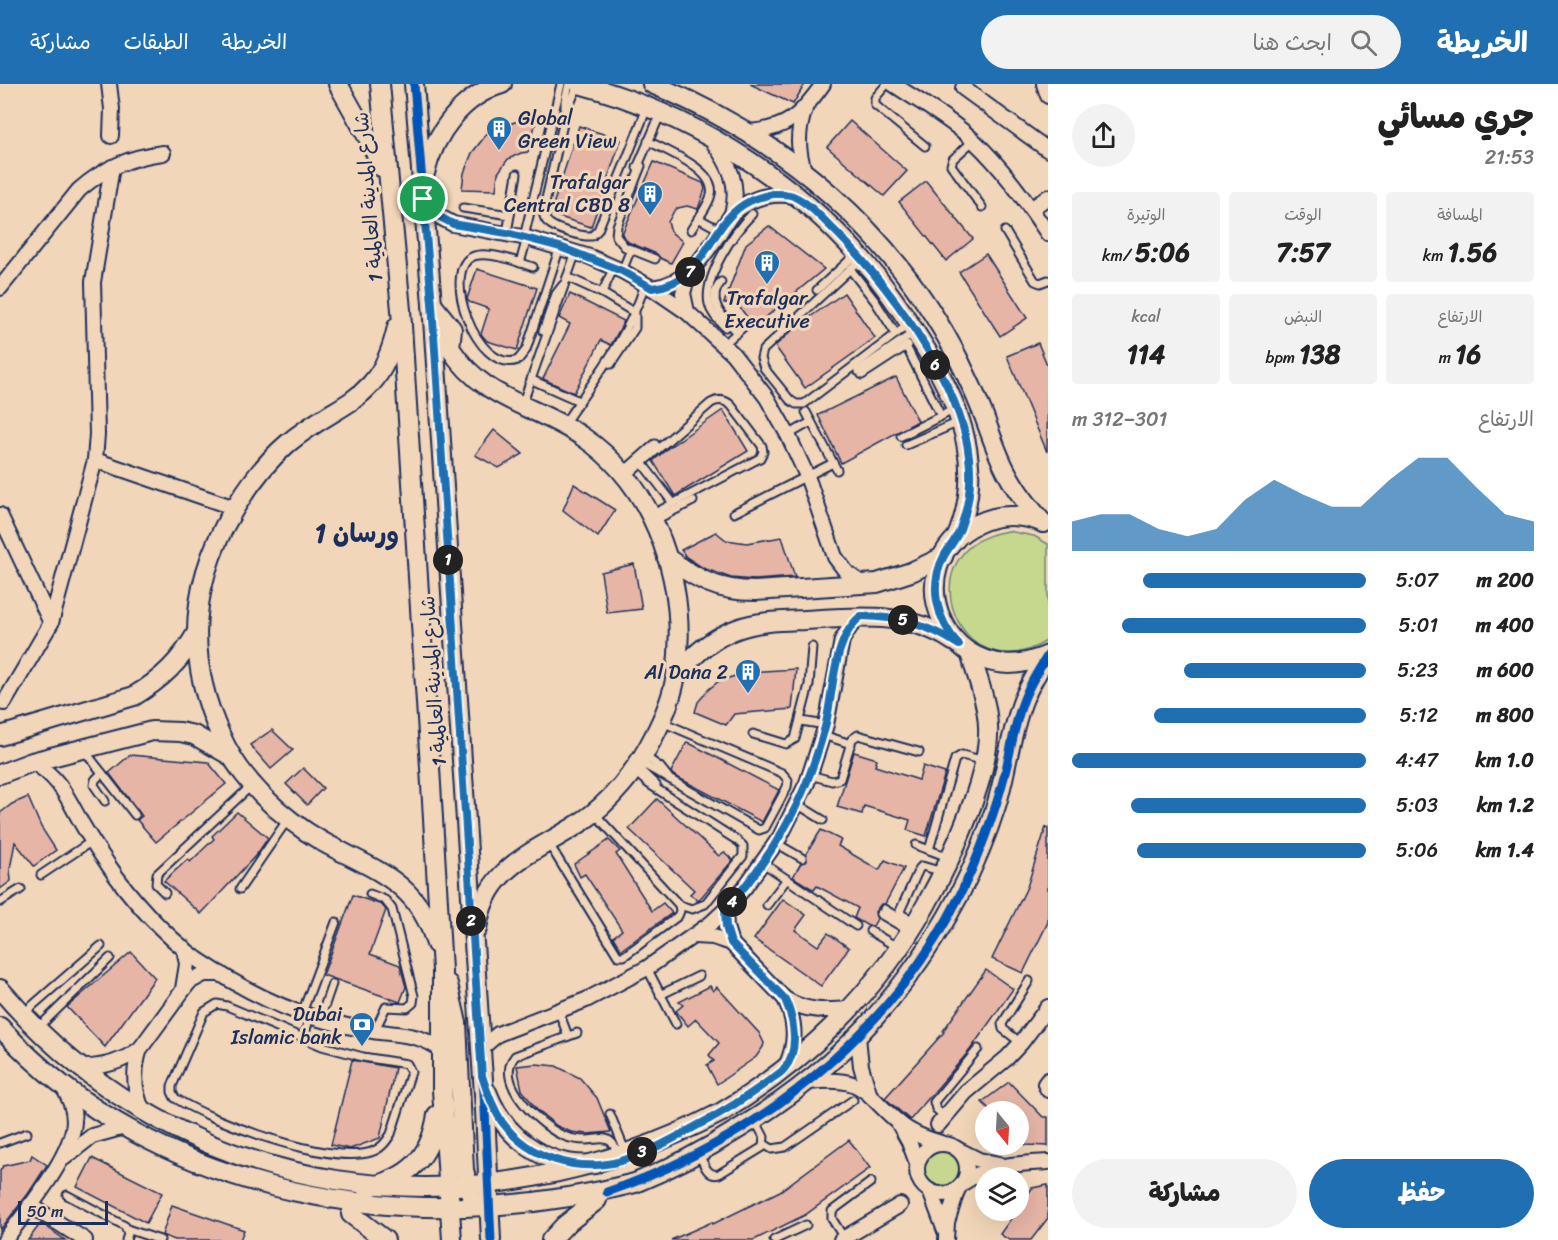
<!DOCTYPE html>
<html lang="ar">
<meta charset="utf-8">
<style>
:root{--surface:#fff;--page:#f2f2f2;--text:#222;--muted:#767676;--accent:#1f6fb2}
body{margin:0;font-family:Sriracha,"Playpen Sans Arabic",sans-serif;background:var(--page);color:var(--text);direction:rtl;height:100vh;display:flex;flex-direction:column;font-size:22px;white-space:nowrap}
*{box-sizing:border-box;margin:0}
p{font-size:20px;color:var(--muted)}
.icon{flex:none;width:33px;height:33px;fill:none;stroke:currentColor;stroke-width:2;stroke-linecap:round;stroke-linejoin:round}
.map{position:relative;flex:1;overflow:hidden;direction:ltr}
.details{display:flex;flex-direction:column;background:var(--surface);width:510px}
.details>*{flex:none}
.needle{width:39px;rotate:162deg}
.buttons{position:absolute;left:975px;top:1017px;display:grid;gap:12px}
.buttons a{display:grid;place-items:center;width:54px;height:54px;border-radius:50%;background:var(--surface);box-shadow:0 6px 24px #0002;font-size:30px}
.scale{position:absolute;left:18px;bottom:15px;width:90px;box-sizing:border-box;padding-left:6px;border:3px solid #1b2f5e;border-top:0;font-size:16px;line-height:21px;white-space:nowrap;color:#1b2f5e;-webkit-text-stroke:4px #f2d6b9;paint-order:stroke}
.pin{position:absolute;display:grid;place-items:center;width:51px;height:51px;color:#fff;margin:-26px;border:3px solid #fff;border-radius:50%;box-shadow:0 2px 6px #0007}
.km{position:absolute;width:30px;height:30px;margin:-15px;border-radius:50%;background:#222;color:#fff;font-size:16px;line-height:30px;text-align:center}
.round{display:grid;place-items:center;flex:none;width:63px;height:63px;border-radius:32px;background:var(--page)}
.summary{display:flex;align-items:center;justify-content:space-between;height:102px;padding:0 24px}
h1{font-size:33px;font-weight:800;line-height:45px}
.figures{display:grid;grid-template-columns:repeat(3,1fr);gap:9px;height:102px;padding:6px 24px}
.figures div{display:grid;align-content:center;border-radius:6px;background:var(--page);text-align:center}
.figures b{font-size:26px;font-weight:800}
.figures small{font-size:16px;font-weight:400}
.figures p{font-size:16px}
.chart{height:168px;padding:12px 24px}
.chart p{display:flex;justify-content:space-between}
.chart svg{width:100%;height:108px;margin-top:6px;fill:var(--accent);opacity:.7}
.button{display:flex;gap:12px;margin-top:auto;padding:12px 24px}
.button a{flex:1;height:69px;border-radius:36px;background:var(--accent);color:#fff;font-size:24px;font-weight:800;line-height:69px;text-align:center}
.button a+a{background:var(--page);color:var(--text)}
ul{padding:0 24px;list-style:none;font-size:20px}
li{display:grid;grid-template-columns:96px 72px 1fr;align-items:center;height:45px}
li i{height:15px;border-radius:8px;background:var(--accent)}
header{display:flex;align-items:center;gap:36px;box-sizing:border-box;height:84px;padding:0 30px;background:var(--accent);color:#fff}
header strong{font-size:28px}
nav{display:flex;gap:33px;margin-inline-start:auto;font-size:21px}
.search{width:420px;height:54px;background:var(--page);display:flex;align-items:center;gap:15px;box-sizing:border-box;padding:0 21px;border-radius:33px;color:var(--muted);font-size:22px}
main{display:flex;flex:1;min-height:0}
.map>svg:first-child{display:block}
.green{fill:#c5d88d;stroke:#708476;stroke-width:1.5}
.building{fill:#e6b5a6;stroke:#1b2f5e;stroke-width:1.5}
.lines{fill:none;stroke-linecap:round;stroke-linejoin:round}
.lane-casing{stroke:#1b2f5e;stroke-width:11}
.street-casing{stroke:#1b2f5e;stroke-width:18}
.secondary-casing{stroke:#1b2f5e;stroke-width:22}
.lane{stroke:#f2d6b9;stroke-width:7}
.street{stroke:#f2d6b9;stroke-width:14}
.secondary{stroke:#f2d6b9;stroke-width:18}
.cycleway-casing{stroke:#f2d6b9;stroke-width:13}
.cycleway{stroke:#0057b8;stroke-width:9}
.route-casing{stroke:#fff;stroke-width:12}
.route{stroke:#1f6fb2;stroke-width:8}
.labels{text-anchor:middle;stroke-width:6;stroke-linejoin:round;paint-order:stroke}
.poi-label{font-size:20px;fill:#1b2f5e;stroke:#f2d6b9;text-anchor:end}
.street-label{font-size:20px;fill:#1b2f5e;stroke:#f2d6b9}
.district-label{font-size:26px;font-weight:bold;fill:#1b2f5e;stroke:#f2d6b9}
</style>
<header>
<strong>الخريطة</strong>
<div class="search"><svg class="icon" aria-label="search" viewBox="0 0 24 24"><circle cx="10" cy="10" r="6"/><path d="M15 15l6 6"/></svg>ابحث هنا</div>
<nav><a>الخريطة</a><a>الطبقات</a><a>مشاركة</a></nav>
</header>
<main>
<section class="details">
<div class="summary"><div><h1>جري مسائي</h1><p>21:53</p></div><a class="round"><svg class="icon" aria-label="share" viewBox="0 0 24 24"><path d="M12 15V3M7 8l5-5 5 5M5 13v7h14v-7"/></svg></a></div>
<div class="figures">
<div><p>المسافة</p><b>1.56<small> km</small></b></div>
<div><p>الوقت</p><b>7:57</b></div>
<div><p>الوتيرة</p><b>5:06<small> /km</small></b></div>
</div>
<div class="figures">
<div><p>الارتفاع</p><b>16<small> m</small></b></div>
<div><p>النبض</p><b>138<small> bpm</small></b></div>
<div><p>kcal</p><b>114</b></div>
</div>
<div class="chart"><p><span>الارتفاع</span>301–312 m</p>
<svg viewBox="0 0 160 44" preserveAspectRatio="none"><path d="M0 44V32L10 29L20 29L30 35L40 38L50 35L60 23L70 15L80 21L90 26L100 26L110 15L120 6L130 6L140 18L150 29L160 32V44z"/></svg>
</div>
<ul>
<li><b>200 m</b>5:07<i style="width:76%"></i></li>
<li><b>400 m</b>5:01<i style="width:83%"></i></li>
<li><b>600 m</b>5:23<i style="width:62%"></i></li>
<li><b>800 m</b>5:12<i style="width:72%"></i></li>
<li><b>1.0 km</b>4:47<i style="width:100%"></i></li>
<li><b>1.2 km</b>5:03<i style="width:80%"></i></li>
<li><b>1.4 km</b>5:06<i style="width:78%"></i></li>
</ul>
<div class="button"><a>حفظ</a><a>مشاركة</a></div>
</section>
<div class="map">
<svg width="1048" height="1156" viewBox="0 0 1048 1156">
<rect width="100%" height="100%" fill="#f2d6b9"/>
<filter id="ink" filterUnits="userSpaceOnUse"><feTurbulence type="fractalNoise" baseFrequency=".0167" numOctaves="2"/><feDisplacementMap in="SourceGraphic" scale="12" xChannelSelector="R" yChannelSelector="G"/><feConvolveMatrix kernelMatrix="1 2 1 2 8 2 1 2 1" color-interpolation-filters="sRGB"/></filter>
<g filter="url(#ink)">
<g class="green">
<path d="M1008,447L1034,452L1048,460V556C959,614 901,463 1008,447Z"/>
<circle cx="942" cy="1085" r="17"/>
</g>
<g class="building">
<path d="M750,0H805L793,20Z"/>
<path d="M538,30L528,68L521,69L508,75L498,89L496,106L462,105L464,89L472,69L489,47Z"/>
<path d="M850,37L907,87L884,112L827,63Z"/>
<path d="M579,42L621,56L591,143L550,130Z"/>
<path d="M654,78L703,99L705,105L698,125L687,122L678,124L674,127L668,138L671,148L683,158L671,179L660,174L657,170L628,158L622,150Z"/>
<path d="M926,97L973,155L946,177L899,118Z"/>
<path d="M769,142L824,185L754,243V235L747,233L738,221L724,219L746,160Z"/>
<path d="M986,170L1027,234L1000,252L959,188Z"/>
<path d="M477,185L537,204L517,266L487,257L481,250L489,225L469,218L467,215Z"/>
<path d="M844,209L875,254L805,304L775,262L796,243Z"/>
<path d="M570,210L624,237L611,261L601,256L574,309L543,295L570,240L559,234Z"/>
<path d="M1038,259L1048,283L1047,368L1007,272Z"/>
<path d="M896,293L918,337L841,379L818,331Z"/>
<path d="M723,326L748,367L675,412L653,377L668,364Z"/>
<path d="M494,346L523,370L499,384L475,371Z"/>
<path d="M574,400L615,426L598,453L563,426Z"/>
<path d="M716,448L726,456L747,459L782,453L795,493L755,496L731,494L703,484L686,473L681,466Z"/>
<path d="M634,480L642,525L607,529L601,488Z"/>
<path d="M796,585L792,625L734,630L726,641L695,628L698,618L709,605L719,597L748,588Z"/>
<path d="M272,646L293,666L271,685L250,661Z"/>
<path d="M687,658L779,706L762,738L673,691L671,688Z"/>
<path d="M854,668L877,675L875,682L919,696L923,682L945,689L926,752L907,746L910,736L864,722L862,730L837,723Z"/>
<path d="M130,671L208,678L226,700L156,758L137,736L142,732L139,728L109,689Z"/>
<path d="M303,684L323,704L307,721L286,700Z"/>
<path d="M28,713L41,743L56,766L34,782L15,758L10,785L11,797L0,805V729L12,720Z"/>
<path d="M657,715L719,772L724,768L733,776L698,817L690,810L694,806L629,745Z"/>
<path d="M237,728L268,754L257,770L201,830L164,797L188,775L190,778L214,755L212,752Z"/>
<path d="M1046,743L1048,744V838L1023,889L992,875L1027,803Z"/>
<path d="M821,746L841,756L838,762L879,786L885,776L904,784L885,820H881L875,828L877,835L873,842H868L854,834L858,824L817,802L814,806L793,793L801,779L807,777L806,770Z"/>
<path d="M609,756L620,767L616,770L652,827L663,819L672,829L621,866L613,853L622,846L585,790L580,793L574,780Z"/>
<path d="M353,811L382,821L386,826L370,870L400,881L406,903L400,918L323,891Z"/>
<path d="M783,815L806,831L795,846L818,862L828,849L849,864L821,902L754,855Z"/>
<path d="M131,868L155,894L105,963L67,923Z"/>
<path d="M986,886L1013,905L970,966L910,1036L885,1014L944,948L943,947Z"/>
<path d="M710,902L713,907L717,903L759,949L764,959L763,963L756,973L717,1000L707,981L714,977L709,971L719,959L696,935L688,942L676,927L683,921L679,918Z"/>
<path d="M352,976L395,984L380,1054L350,1065L331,1061Z"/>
<path d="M536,980L556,982L580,994L597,1014L611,1048L587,1050L571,1048L557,1042L537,1026L522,1006L517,982Z"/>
<path d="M1009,998L1043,1033H1048V1062L1026,1061L1018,1053V1028H992L982,1018Z"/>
<path d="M849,1056L870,1084L805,1131L754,1156H671L712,1138L713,1140L780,1107Z"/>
<path d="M32,1071L47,1081L28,1110L0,1146V1087L3,1082L30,1076Z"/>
<path d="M92,1074L162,1109L146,1139L77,1103Z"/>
<path d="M1048,1101V1134L1031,1156H1009L1000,1150L1017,1126H1018L1032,1104Z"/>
<path d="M172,1121L244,1146L240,1156H175L164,1152L162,1151Z"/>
<path d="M41,1139L44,1141L65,1156H28Z"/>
</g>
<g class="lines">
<defs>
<g id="lane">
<path d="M569,0L565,17V31L543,128C544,133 545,137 550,140C558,146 582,153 592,152L598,146L647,24"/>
<path d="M887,0L875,14V21L925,62"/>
<path d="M566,29L578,1"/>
<path d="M648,57C666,67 721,87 710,114C706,125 697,136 691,146"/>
<path d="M973,57L953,75L951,81L982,123"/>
<path d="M641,82L617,142L616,152L625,163L655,175"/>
<path d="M637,84L660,31"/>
<path d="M463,124L510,131"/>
<path d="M698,134L720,146"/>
<path d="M1005,147L1035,197L1040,199L1048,196"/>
<path d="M507,149L517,90"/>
<path d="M524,153L561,0"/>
<path d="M860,176L763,266L761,274L764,284L790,316L796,320H804L909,240"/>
<path d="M520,179L527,154"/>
<path d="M533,183C518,178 489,167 474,172C439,184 476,291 518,276L526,266L560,163"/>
<path d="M850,185L875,217L896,250"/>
<path d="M622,187L631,165"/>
<path d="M567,193L602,209L635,229V244L611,280"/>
<path d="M721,198C705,217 724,234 737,249"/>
<path d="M817,206L855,171"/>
<path d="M602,209L614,183"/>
<path d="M725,243C718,236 711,230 709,220C703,193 734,148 752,130"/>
<path d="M543,247L556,210L563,201"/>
<path d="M723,261L749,238"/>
<path d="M906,262L941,332"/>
<path d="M858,287L913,249"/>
<path d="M862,291L908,261"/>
<path d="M532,296L579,317"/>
<path d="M522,321L576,168"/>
<path d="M806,328L837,386"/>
<path d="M563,341C594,296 629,253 645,200"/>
<path d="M788,351L811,338"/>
<path d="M901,352L955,325"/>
<path d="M906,361L959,338"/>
<path d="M642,379L673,419"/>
<path d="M623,388L655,360"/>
<path d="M627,392L711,319C718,315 725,316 731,321L762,362L763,368L760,374L651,431"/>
<path d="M734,429L833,379"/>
<path d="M653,437L693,417"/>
<path d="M801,637L826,641"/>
<path d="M753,650L786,660L795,655L809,601L812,563"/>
<path d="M823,651L851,660"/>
<path d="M84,666L135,731"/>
<path d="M643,671L660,683L668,693"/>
<path d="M641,679L759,746L765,744L787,703L788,696L782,689L662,638"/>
<path d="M638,684L656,701"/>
<path d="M102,689L95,696L94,701L105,717"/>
<path d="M810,691L832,697L840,695L852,655L858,651L919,668"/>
<path d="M797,720L823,736"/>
<path d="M595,730L679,821L692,825L705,820L743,772V762L738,757L649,700L635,688"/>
<path d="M776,759L802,774"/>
<path d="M549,760L618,872H624L678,832L680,827L679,821"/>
<path d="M916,761L948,773"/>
<path d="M929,766L955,675L962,671L984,677"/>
<path d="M763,779L856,842"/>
<path d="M41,791L92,757"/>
<path d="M240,805L288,735"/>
<path d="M165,809L156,800L157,790L252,701"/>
<path d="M370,810L385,816L392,825L414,912L413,919L407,924L386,923L374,948"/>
<path d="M0,818L21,805"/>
<path d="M767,821L787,795"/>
<path d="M884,825L906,838"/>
<path d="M880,830L909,847"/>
<path d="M914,837L902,831L900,827L919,785L922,782L943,788"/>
<path d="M870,847L897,863"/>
<path d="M647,884L676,940"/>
<path d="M660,911L699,892"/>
<path d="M217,920L227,922L322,962L363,973L407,980L411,988L391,1050C386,1058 381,1065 371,1068C329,1081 212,1038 175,1014L172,1008V1002L204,928Z"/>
<path d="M559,928L568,952"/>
<path d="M24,929L101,862"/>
<path d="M302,929L336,838"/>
<path d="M320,935L332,900"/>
<path d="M39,943L110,874"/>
<path d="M577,949L515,972C493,998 541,1043 564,1052C571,1055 579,1056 587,1056C595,1056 604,1052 610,1057C614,1060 616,1065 617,1069"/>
<path d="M303,955L310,933"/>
<path d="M1021,959L1003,945L1002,940L1029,897"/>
<path d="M610,1030L626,1069"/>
<path d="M945,1033L936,1025L934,1018L978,965"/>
<path d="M0,1059L27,1049"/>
<path d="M764,1060L772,1065L785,1063L853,1016"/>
<path d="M699,1069C703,1078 707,1094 719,1090L763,1063L764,1053L755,1036"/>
<path d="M67,1111L125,1142L128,1150L126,1156"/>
<path d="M127,1145L160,1156"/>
<path d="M844,1154L832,1135V1127L871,1098"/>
<path d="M774,1156L806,1141"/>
</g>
<g id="street">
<path d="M109,0L112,25L111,52"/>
<path d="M893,0C920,18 949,34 973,56C1002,83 1026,117 1048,150"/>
<path d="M1044,0L1048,12"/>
<path d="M963,4L1048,66"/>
<path d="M747,48C787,46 801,31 823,0"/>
<path d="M713,58C730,81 740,101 732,130"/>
<path d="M805,89C797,66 797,47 805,25"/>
<path d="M423,115L440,133L453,140L527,154L590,173L622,187L652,204L687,228L732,269L767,314L788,351L807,392L835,473L847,489L864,501"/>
<path d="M1031,125L1048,113"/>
<path d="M0,204L79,106C104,84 130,73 163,69"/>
<path d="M652,204C694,199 709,162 732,130C750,114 770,108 794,112"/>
<path d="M687,228L683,209L688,191"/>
<path d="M95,376L235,424"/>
<path d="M0,431L51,539"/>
<path d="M4,619L51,539L95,376L97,350L93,198L112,83"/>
<path d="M32,678C59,692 68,715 82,740C90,754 98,766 107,779C129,813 164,851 197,875C234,900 276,923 319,935C337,940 355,944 373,947C398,951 420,949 441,966"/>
<path d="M725,826L726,843L731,859"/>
<path d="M694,852L713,853L731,859L785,915C806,928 826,927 849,925"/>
<path d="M183,905L187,880L184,864"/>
<path d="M785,915C796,938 797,959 786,982"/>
<path d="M858,953L861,982L869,1009"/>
<path d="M480,970L484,962L498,950L586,916L647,884L710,840L725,826L745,803L780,753L807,699L826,641L842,556L850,543L861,532"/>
<path d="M80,983C103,984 122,978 140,965"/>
<path d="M1048,996L1045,1000L1048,1006"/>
<path d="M809,998C865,992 862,1007 898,1038C910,1049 926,1055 941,1059"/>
<path d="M143,1027C133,1006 133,986 140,965L189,898L204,890H221"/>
<path d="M899,1040L909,1058L917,1079"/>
<path d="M938,1041L966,1008L1007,974L1021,959L1048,923"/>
<circle cx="942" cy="1085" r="25"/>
<path d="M959,1066L979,1076L999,1080"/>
<path d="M64,1074L92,1052L121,1044"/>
<path d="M963,1099C990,1080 1016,1080 1048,1078"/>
<path d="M930,1107L945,1147"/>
<path d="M30,1121L85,1156"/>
<path d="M5,1156C25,1128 73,1072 74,1037C74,1024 69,1014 63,1003"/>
<path d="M841,1156L900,1121"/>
<path d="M946,1156L947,1138L958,1104"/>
</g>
<g id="secondary">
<path d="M338,0L372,61L381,83"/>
<path d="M380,0L401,226L428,650L442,886V1006L452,1156"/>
<path d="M414,0L432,220L485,1026L491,1156"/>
<path d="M579,0C686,28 788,91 861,174C886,202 907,234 927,267C963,327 985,387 956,455"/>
<path d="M652,0C784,54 896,150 960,278C969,296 977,314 984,332C991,351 997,370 1006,387C1016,407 1029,423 1043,439"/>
<path d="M425,89C435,49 462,12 502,0"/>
<path d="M432,220L452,245L450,264C485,318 534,320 583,353C658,404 688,503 676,590C673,612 663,635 653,654C637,686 610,719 580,739C535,769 485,782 477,845"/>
<path d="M397,243C380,321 339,316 287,360C265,379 248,402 233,427C190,499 185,574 221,652C241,697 280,733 323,758C374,786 418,797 436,860"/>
<path d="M1044,439C1022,430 999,429 977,440C891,481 948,615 1048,571"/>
<path d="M667,474C698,495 716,507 755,507L877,499L911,488L943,473"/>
<path d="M676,592C692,572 711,554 737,545C759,537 782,537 805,536C857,533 908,527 953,557"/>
<path d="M0,652L134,612C162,595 181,577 197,548"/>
<path d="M0,690L32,678L152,647L180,648L194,651L229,671"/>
<path d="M448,900L457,939L464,1086L473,1119"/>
<path d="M0,905C185,1123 476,1156 722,1028C806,977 878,907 926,821C950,778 991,691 988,642C987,617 977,593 970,569"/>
<path d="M0,943C157,1116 415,1156 635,1099C672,1084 707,1065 740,1044C806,1004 859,958 906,895C945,843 976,785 996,722C1007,687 1010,648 1024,614C1031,599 1039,585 1048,571"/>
<path d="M487,1008C504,1053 546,1085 595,1080"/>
<path d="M366,1104C409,1094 430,1075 437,1031"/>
<path d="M351,1130L385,1156"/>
<path d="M551,1156L565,1141L597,1116"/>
</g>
</defs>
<use href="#lane" class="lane-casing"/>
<use href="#street" class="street-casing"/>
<use href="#secondary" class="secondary-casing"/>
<use href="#lane" class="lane"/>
<use href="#street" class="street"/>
<use href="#secondary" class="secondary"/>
<defs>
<g id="cycleway">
<path d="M414,0L432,220L485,1026L491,1156"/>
<path d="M607,1108C772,1051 918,929 981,763C991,737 1000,711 1006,685C1012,661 1015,637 1024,615C1030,599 1039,585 1048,571"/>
</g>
</defs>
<use href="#cycleway" class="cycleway-casing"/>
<use href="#cycleway" class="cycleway"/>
</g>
</g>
<g class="lines" filter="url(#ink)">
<defs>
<path id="route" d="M773,110C780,110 789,109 795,113C808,119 820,132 830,142C883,193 962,298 969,373C972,397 969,422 960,445C956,456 949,463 944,472C928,503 937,536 959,561C928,540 897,533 861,532C833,554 834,605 826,639C821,659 814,680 806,700C787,747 759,788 725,826L726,843L731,859L785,915C794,935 800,967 784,985C781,989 774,993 770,996C748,1012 724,1028 700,1040C675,1054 648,1069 621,1077C578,1089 529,1075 502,1038C493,1024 487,1008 482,992L432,220L423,115L440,133L453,140L507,149L560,163L622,187L652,204C710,198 706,138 750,117C757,113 765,112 773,110Z"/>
</defs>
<use href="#route" class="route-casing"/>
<use href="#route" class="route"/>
</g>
<defs>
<symbol id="building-pin" viewBox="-11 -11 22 30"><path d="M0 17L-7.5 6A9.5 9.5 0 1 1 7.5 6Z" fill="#1f6fb2" stroke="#f2d6b9"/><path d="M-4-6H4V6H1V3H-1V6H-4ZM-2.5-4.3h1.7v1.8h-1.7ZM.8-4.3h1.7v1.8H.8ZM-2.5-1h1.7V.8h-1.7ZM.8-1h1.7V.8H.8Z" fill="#fff"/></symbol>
<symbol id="bank-pin" viewBox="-11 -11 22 30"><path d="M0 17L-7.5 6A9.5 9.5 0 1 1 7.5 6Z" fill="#1f6fb2" stroke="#f2d6b9"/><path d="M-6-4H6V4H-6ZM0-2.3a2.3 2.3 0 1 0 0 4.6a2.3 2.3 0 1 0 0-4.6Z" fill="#fff"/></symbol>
</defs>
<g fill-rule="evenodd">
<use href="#building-pin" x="484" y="30" width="30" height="40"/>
<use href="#building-pin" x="635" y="95" width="30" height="40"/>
<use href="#building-pin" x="752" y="164" width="30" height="40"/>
<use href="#building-pin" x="733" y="573" width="30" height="40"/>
<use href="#bank-pin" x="347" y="926" width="30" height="40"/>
</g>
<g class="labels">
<g class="poi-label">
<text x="518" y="41" text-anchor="start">Global<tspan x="518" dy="23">Green View</tspan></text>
<text x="630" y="105">Trafalgar<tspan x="630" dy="23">Central CBD 8</tspan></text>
<text x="767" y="221" text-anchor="middle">Trafalgar<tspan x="767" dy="23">Executive</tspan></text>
<text x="728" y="595">Al Dana 2</text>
<text x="342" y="937">Dubai<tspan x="342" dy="23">Islamic bank</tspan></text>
</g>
<g class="street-label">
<text transform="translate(368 113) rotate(-95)" y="7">شارع المدينة العالمية 1</text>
<text transform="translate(433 597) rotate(-94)" y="7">شارع المدينة العالمية 1</text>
</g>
<g class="district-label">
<text x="357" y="458">ورسان 1</text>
</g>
</g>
</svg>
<div class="buttons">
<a><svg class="needle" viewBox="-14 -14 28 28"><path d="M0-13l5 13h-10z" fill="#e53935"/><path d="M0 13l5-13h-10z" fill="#767676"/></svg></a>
<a><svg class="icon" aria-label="layers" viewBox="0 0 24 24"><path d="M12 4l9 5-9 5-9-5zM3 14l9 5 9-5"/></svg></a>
</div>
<div class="scale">50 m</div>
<div class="pin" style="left:423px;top:115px;background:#1e9e55"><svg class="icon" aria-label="arrive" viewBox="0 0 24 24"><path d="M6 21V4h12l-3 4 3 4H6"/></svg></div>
<b class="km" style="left:448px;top:476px">1</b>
<b class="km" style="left:471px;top:837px">2</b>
<b class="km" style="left:642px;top:1068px">3</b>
<b class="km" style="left:732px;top:818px">4</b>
<b class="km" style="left:903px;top:536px">5</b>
<b class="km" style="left:935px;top:281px">6</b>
<b class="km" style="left:690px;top:188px">7</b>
</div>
</main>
